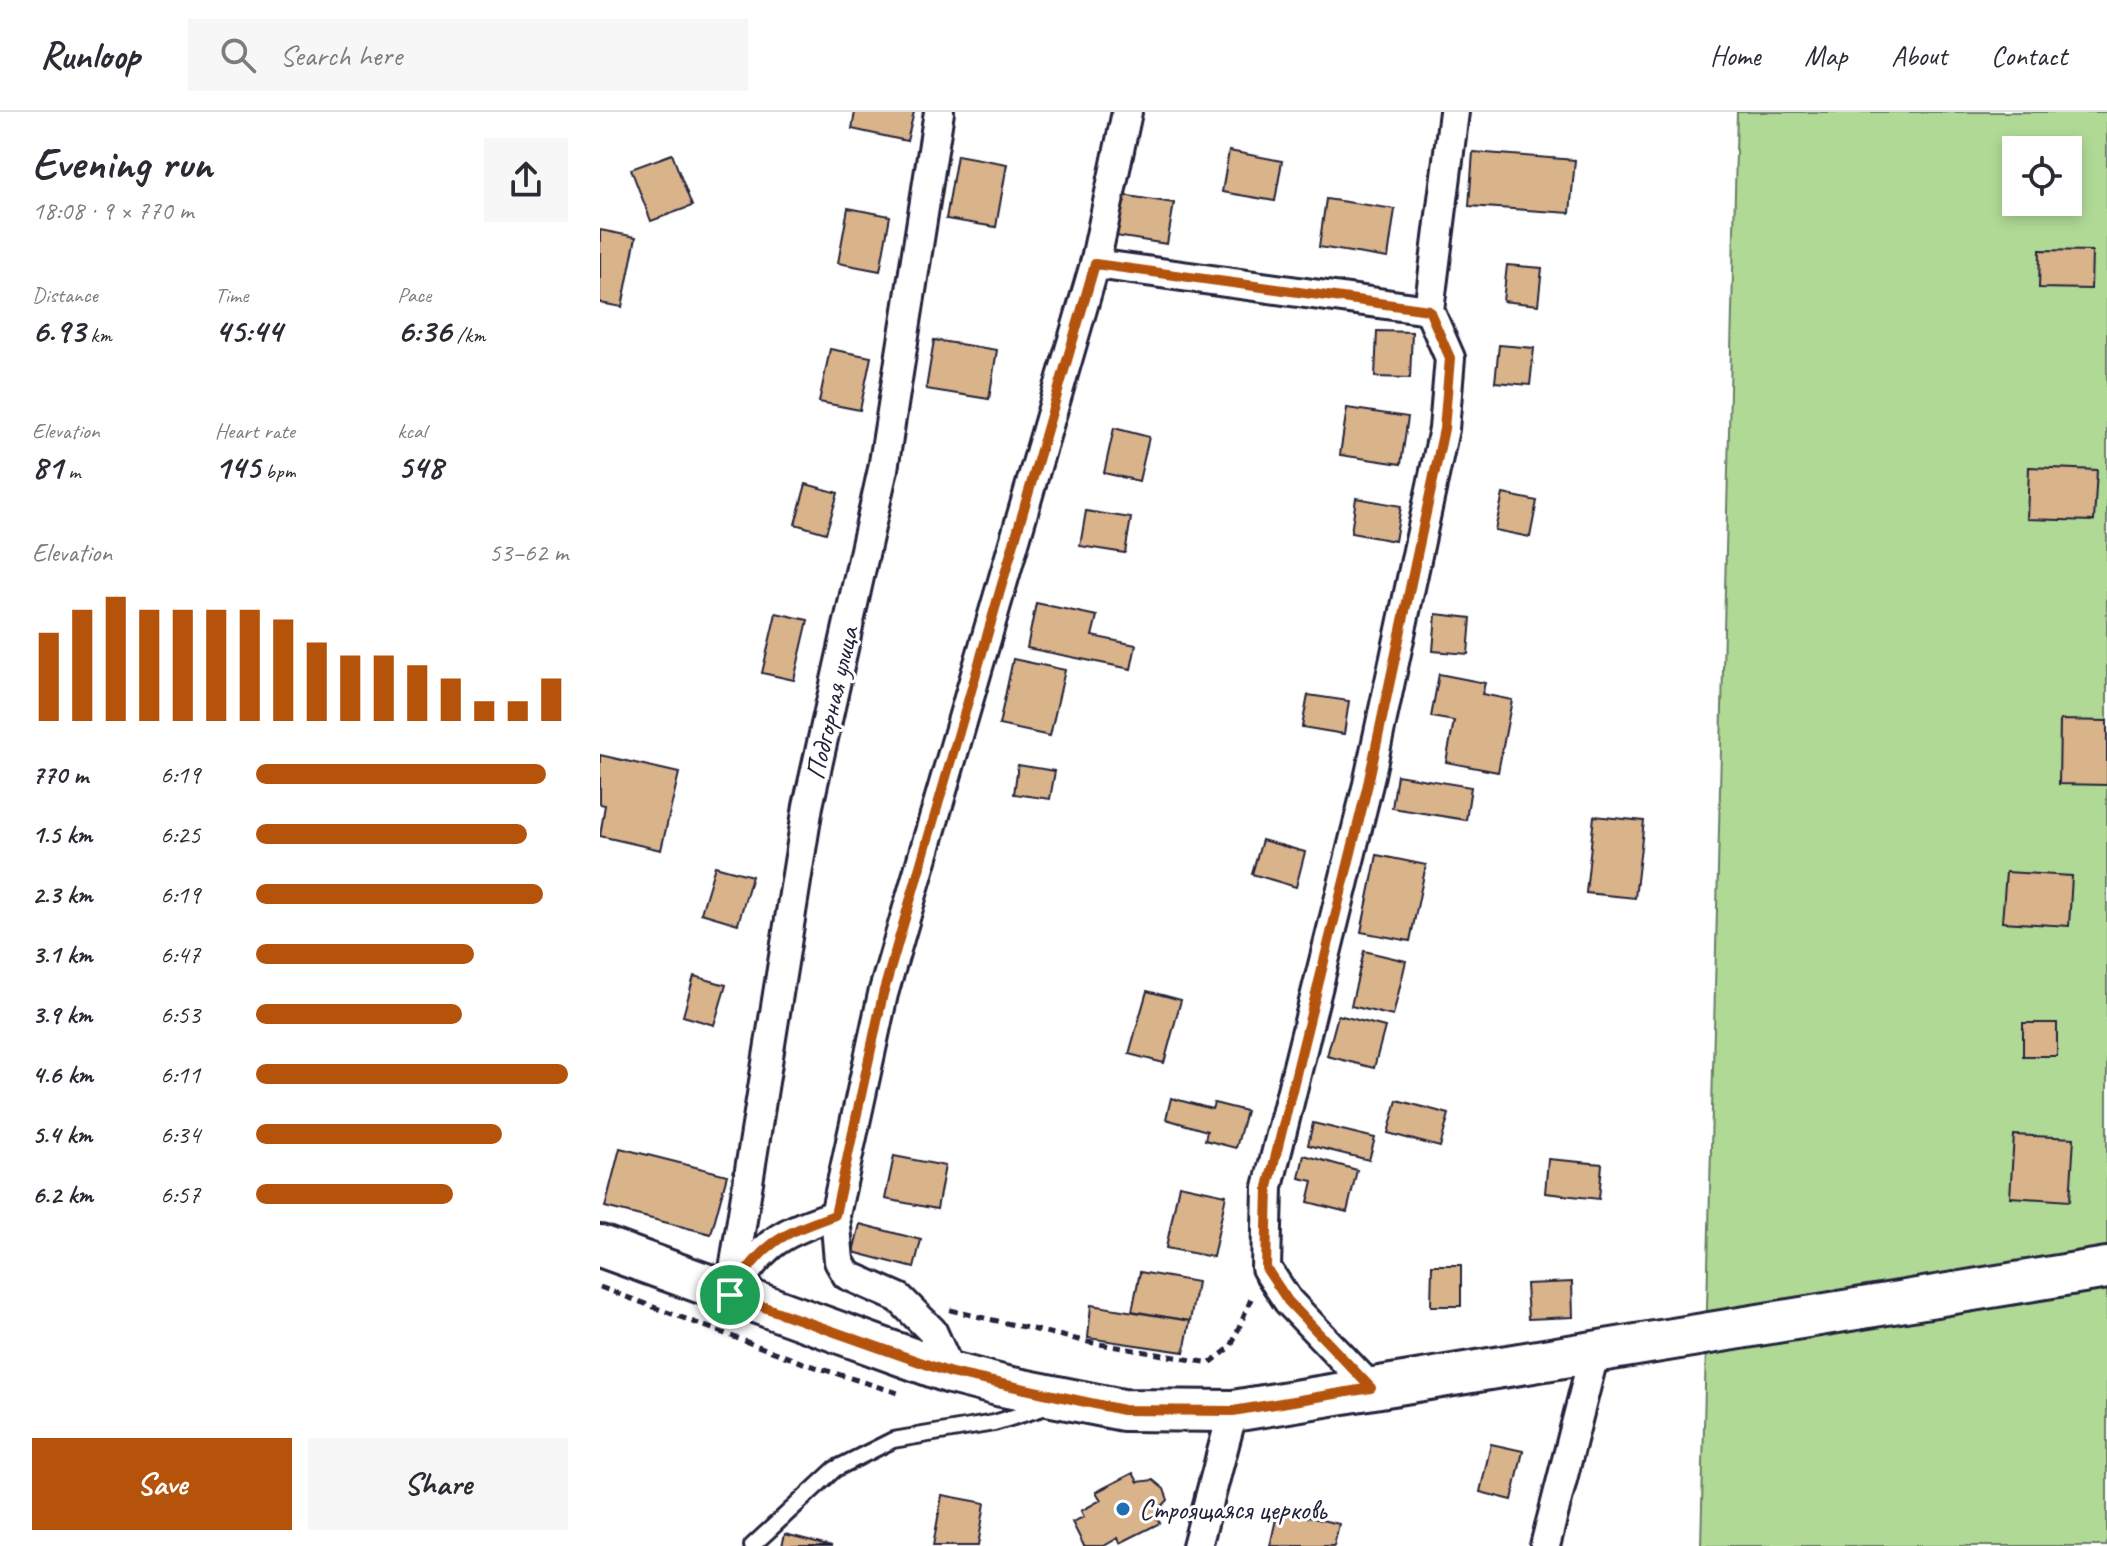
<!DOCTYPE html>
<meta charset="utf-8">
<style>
:root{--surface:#fff;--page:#f7f7f7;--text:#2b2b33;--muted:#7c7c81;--line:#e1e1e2;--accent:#b45309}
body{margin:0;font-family:Caveat,sans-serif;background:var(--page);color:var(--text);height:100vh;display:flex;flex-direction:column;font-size:30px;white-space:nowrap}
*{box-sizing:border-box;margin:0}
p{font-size:26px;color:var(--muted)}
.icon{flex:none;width:44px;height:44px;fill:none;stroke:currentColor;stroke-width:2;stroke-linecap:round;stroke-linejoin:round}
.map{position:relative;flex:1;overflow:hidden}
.details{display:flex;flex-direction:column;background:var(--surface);width:600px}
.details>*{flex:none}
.controls{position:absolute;left:1402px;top:24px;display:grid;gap:16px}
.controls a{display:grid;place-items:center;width:80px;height:80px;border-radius:0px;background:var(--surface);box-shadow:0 4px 12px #0003;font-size:40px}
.pin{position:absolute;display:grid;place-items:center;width:68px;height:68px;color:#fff;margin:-34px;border:4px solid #fff;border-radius:50%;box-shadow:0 2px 8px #0007}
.round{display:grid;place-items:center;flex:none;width:84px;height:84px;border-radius:0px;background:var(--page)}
.summary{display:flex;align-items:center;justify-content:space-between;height:136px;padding:0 32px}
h1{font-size:44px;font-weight:700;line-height:60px}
.metrics{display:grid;grid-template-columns:repeat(3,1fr);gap:12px;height:136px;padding:8px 32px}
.metrics div{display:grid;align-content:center}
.metrics b{font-size:34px;font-weight:700}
.metrics small{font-size:22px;font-weight:400}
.metrics p{font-size:22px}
.chart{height:224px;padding:16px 32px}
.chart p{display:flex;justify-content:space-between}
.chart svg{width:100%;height:144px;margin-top:8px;stroke:var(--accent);stroke-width:6}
.button{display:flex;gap:16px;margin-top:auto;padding:16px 32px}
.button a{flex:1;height:92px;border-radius:0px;background:var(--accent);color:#fff;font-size:32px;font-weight:700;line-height:92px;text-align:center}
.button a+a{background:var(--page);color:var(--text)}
ul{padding:0 32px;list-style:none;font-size:26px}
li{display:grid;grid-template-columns:128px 96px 1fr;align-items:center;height:60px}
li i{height:20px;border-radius:10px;background:var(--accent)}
header{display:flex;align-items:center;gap:48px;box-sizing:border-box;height:112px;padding:0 40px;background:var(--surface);border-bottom:2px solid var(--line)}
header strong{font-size:38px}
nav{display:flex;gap:44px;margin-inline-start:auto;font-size:28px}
.search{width:560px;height:72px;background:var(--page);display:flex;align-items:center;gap:20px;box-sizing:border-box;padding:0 28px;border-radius:0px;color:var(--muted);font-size:30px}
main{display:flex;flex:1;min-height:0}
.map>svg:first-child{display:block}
.green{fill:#b0d996;stroke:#697e68;stroke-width:2;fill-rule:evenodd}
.building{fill:#d9b38a;stroke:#22223b;stroke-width:2}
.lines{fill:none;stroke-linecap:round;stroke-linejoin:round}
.lane-casing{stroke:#22223b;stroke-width:20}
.street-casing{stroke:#22223b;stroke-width:34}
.secondary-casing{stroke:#22223b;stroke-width:46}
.path{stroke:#22223b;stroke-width:5;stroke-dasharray:8 6;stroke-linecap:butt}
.lane{stroke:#fff;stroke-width:14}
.street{stroke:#fff;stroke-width:28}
.secondary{stroke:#fff;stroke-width:40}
.route-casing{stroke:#fff;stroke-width:16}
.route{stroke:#b45309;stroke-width:10}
.poi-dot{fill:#1f6fb2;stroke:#fff;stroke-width:3}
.labels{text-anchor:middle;stroke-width:6;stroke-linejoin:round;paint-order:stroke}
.street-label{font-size:28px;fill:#22223b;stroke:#fff}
.poi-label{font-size:28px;fill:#22223b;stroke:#fff;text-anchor:start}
</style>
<header>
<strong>Runloop</strong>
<div class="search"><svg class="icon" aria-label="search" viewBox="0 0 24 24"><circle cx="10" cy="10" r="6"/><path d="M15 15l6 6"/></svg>Search here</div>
<nav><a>Home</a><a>Map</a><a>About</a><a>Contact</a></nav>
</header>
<main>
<section class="details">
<div class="summary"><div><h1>Evening run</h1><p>18:08 · 9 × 770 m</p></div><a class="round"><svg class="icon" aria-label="share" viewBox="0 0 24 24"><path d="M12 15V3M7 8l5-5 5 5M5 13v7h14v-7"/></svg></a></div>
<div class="metrics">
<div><p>Distance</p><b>6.93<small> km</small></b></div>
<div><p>Time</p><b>45:44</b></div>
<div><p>Pace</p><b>6:36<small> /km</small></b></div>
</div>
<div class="metrics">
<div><p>Elevation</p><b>81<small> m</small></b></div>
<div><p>Heart rate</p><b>145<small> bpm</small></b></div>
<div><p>kcal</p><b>548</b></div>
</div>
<div class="chart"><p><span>Elevation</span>53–62 m</p>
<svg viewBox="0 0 160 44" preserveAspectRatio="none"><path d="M5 44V17M15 44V10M25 44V6M35 44V10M45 44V10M55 44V10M65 44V10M75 44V13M85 44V20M95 44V24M105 44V24M115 44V27M125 44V31M135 44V38M145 44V38M155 44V31"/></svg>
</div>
<ul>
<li><b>770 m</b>6:19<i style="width:93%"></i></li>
<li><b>1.5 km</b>6:25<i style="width:87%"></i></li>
<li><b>2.3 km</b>6:19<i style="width:92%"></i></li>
<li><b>3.1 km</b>6:47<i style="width:70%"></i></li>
<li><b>3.9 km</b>6:53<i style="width:66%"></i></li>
<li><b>4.6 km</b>6:11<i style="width:100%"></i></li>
<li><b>5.4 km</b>6:34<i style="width:79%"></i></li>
<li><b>6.2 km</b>6:57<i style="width:63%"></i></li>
</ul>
<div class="button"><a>Save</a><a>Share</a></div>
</section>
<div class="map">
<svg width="1507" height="1434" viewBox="0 0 1507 1434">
<rect width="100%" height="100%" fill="#fff"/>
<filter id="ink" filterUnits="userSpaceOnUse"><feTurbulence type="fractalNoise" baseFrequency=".0125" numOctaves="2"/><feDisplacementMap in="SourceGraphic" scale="16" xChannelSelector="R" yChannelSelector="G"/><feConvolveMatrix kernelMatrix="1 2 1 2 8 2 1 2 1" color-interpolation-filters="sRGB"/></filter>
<g filter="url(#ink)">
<path class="green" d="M1137,0H1507V1434H1101ZM1416,38H1468V90H1416Z"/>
<g class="building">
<path d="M255,0H314L307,29L252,17Z"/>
<path d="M629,39L682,49L675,89L622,80Z"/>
<path d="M873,40L975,48L970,101L869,94Z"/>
<path d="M72,42L92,94L51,109L31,57Z"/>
<path d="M357,43L407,52L396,115L346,107Z"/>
<path d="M515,82L574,91L567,132L509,123Z"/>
<path d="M726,87L795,97L788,146L719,135Z"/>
<path d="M248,96L290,104L280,159L238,151Z"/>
<path d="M0,118L36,125L22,195L0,191Z"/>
<path d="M1440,138L1492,139L1491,177L1439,176Z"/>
<path d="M907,153L942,156L938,193L903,189Z"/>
<path d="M777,219L812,220L810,266L775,265Z"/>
<path d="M334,228L397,238L389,287L326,277Z"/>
<path d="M899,233L934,236L930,273L895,270Z"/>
<path d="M230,237L271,245L260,298L219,290Z"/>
<path d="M747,296L808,305L801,352L740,343Z"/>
<path d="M514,316L549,325L539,369L504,361Z"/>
<path d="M1429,355L1497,358L1494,409L1427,407Z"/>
<path d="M206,372L238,381L226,421L195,412Z"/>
<path d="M903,382L937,389L930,425L895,418Z"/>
<path d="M756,386L801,394L795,429L751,421Z"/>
<path d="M486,399L531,406L525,441L480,434Z"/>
<path d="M436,491L497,504L492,524L536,533L531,557L427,536Z"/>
<path d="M176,501L208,508L194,568L162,561Z"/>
<path d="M836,502L871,506L868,542L833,539Z"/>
<path d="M413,547L465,558L450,624L399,613Z"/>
<path d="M839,562L885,571L882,582L912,588L898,660L846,650L854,609L831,605Z"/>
<path d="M708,583L749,589L744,622L702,615Z"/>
<path d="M1460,608L1507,609V673L1459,672Z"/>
<path d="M0,643L79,661L61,738L0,724L5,693L0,692Z"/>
<path d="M418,653L455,659L450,687L414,682Z"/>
<path d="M797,663L871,675L866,708L792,696Z"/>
<path d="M994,704L1044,709L1035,786L986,781Z"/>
<path d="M662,728L705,740L696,775L652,762Z"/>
<path d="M777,743L826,753L810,829L761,820Z"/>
<path d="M115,754L152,764L138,812L101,801Z"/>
<path d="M1406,760L1472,764L1469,814L1402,810Z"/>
<path d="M764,839L806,849L793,904L751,894Z"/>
<path d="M94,864L126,873L114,913L83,904Z"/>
<path d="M547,879L581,888L564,951L529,942Z"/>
<path d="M738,903L785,915L774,956L727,944Z"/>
<rect x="1423" y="911" width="34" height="33"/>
<path d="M571,986L612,997L614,991L646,999L636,1036L605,1028L607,1019L566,1007Z"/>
<path d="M797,988L849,1002L840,1035L788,1021Z"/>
<path d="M713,1011L775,1026L769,1048L708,1033Z"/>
<path d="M1414,1023L1474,1026L1470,1089L1410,1085Z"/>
<path d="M20,1036L127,1063L111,1122L5,1095Z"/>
<path d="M704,1043L757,1058L747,1100L708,1090L713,1069L699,1066Z"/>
<path d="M294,1044L345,1054L337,1097L285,1087Z"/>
<path d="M948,1047L1002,1052L999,1087L945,1081Z"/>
<path d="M579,1073L626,1083L613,1145L566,1136Z"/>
<path d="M260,1112L321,1128L314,1156L253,1140Z"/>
<path d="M832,1153H861V1194H831Z"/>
<path d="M540,1160L597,1170L590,1209L532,1199Z"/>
<path d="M972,1170L973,1205L928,1207L926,1172Z"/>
<path d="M491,1193L590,1209L584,1240L488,1226Z"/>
<path d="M891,1332L923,1339L912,1388L880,1380Z"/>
<path d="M533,1361L538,1370L553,1368L564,1377L568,1388L554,1403L560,1411L520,1431L518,1426L504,1434H484L472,1410L484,1405L481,1399L501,1388L496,1380Z"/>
<path d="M342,1383L385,1391L378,1434H333Z"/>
<path d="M678,1398L739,1412L734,1434H670Z"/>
<path d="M185,1422L232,1434H182Z"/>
</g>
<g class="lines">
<defs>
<path id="lane" d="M152,1434L235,1357L293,1328L394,1311L446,1295"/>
<g id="street">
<path d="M495,152L829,198"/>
<path d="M135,1176C166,1128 182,1121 235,1103"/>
<path d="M130,1183L208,694L283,357L339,0"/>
<path d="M351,1261L332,1219L299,1186L247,1163L239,1149L235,1103L283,882L495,152L527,0"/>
<path d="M771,1276L688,1189L666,1156L668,1075L768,672L844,317L850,246L829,198L854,0"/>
<path d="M597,1434L633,1299"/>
<path d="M945,1434L994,1242"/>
</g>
<path id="secondary" d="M0,1134L351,1261L402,1274L523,1298L633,1299L1507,1156"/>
</defs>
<use href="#lane" class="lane-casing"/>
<use href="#street" class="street-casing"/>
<use href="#secondary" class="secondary-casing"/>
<g class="path">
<path d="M0,1175L206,1252L298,1281"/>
<path d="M350,1198L488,1230L610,1251L631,1235L653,1182"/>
</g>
<use href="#lane" class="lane"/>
<use href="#street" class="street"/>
<use href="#secondary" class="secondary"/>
</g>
</g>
<g class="lines" filter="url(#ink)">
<defs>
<path id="route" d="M495,152L829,198L850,246L844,317L768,672L668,1075L666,1156L688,1189L771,1276L633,1299L523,1298L351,1261L130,1183C164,1131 176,1124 235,1103L283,882Z"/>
</defs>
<use href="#route" class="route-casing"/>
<use href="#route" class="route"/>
</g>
<circle class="poi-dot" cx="523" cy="1397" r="8"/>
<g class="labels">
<g class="street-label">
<text transform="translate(231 591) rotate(-77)" y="10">Подгорная улица</text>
</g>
<g class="poi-label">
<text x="539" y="1407">Строящаяся церковь</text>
</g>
</g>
</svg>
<div class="controls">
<a><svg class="icon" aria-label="locate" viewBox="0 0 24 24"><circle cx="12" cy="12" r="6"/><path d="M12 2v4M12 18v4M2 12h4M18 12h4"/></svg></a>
</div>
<div class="pin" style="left:130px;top:1183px;background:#1e9e55"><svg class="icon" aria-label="arrive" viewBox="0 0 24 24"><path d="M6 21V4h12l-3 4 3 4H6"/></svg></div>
</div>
</main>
